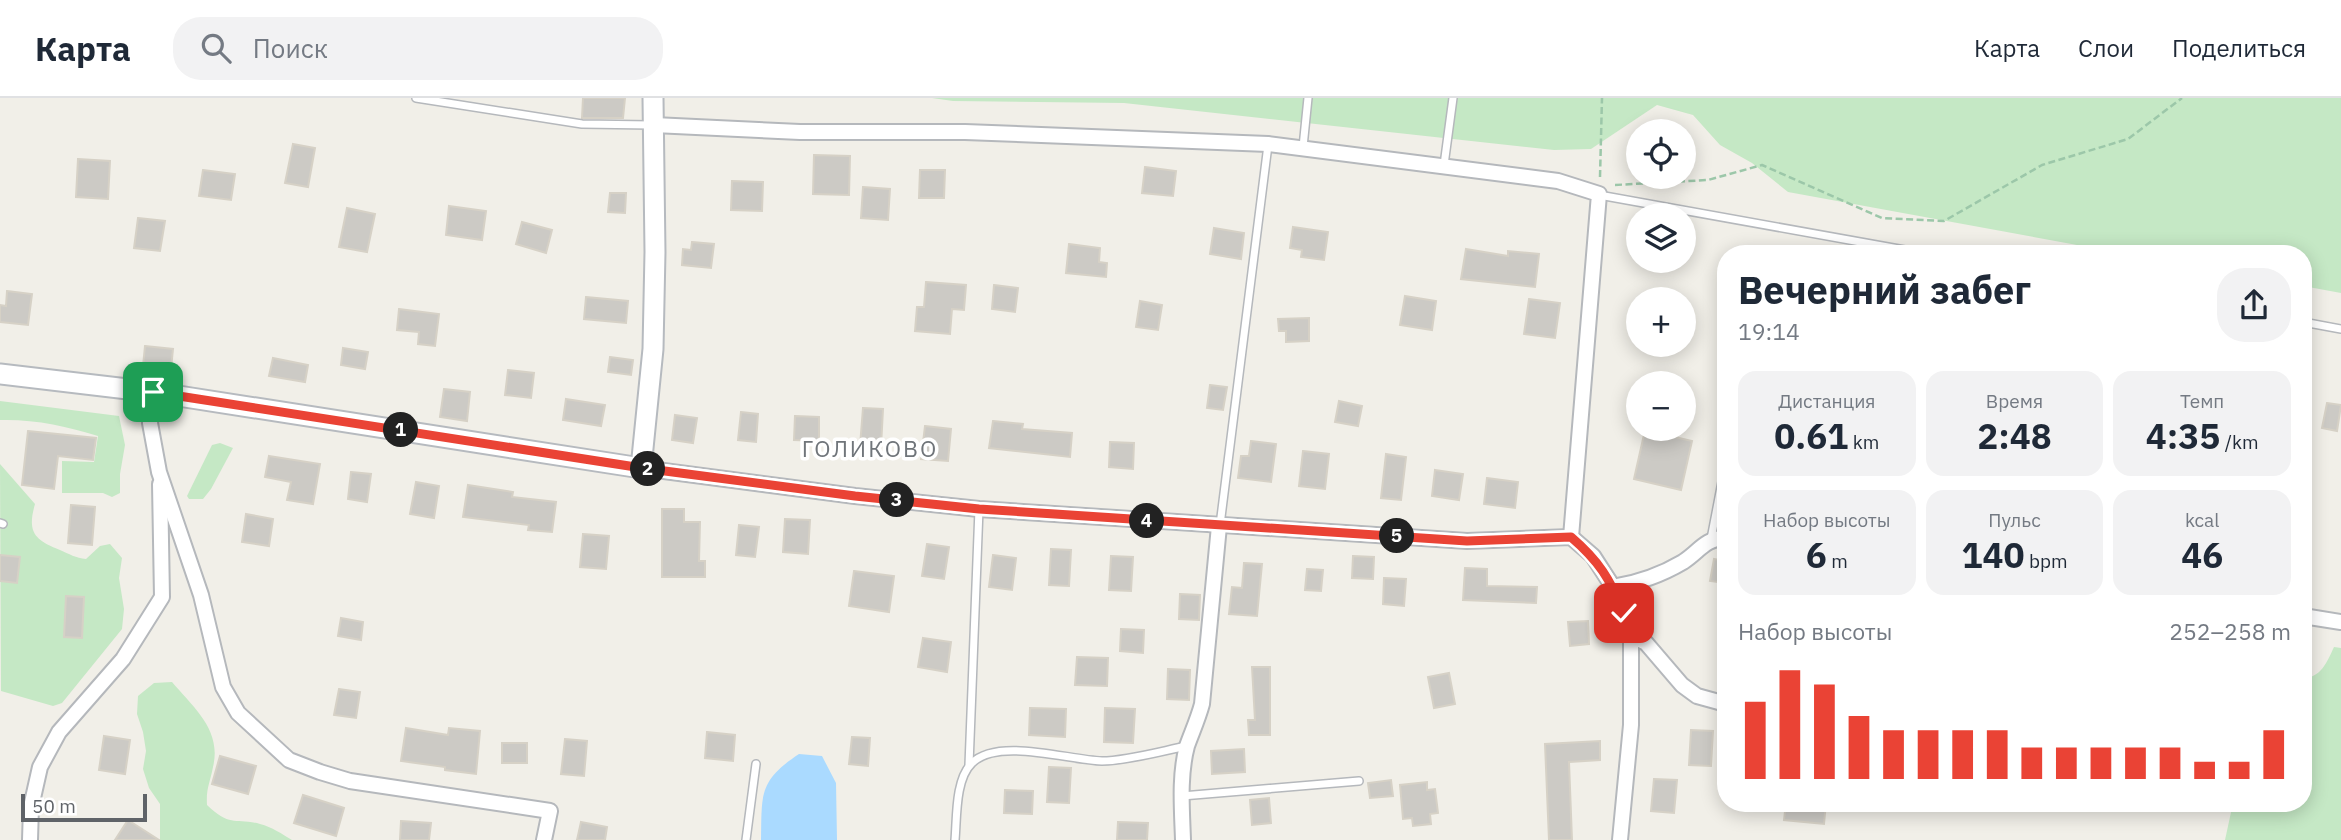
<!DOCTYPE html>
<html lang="ru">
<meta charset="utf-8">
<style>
:root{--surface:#fff;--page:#f2f2f3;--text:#1f2937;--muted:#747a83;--line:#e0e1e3;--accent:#ea4335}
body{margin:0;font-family:"IBM Plex Sans",sans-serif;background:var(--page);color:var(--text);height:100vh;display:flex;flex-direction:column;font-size:26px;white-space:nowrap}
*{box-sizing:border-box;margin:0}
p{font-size:23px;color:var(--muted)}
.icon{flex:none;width:38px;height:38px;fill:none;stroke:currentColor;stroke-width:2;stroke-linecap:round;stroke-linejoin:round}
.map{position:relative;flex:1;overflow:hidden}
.drawer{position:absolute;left:1717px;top:147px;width:595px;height:567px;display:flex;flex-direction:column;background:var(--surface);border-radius:28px;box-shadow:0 4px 18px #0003}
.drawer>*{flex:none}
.tools{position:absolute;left:1626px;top:21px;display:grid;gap:14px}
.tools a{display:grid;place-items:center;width:70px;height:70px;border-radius:50%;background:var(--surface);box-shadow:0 4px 18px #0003;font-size:35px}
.scale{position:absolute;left:21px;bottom:18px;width:126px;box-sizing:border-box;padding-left:7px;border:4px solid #5f6368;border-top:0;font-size:19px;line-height:24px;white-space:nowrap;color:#5f6368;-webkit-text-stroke:5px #fff;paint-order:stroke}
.pin{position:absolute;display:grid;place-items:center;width:60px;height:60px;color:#fff;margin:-30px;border-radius:14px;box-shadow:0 4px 10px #0006}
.km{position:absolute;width:35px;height:35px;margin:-18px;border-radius:50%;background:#222;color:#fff;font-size:19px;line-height:35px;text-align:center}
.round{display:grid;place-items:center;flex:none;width:74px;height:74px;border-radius:28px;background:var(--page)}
.overview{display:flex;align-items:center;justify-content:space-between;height:119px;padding:0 21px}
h1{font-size:38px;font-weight:700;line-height:52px}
.metrics{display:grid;grid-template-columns:repeat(3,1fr);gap:10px;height:119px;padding:7px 21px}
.metrics div{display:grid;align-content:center;border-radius:18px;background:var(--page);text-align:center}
.metrics b{font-size:35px;font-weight:700}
.metrics small{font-size:19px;font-weight:400}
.metrics p{font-size:19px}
.chart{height:196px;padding:14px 21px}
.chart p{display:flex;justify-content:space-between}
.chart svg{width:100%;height:126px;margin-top:7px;stroke:var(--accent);stroke-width:6}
header{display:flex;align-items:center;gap:42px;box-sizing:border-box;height:98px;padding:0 35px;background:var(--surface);border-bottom:2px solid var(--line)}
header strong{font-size:33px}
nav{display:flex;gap:38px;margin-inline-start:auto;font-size:24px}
.search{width:490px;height:63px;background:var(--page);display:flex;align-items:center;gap:18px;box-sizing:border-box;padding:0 24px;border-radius:28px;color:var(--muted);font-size:26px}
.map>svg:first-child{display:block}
.green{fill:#c5e8c5}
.water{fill:#aadaff}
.building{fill:#cccac5;stroke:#d6d1c6;stroke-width:2}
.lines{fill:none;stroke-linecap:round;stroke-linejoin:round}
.lane-casing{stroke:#b5b8bc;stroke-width:10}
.street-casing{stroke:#b5b8bc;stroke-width:18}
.secondary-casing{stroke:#b6babf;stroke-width:23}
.path{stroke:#9cc7a9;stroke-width:2.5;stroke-dasharray:7 3.5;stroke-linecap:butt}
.lane{stroke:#fff;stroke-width:7}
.street{stroke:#fff;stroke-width:14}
.secondary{stroke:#fff;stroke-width:19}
.route-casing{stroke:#fff;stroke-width:14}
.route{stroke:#ea4335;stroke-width:9}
.labels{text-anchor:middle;stroke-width:7;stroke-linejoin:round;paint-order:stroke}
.quarter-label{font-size:23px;letter-spacing:2px;fill:#70757a;stroke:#fff}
</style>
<header>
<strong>Карта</strong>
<div class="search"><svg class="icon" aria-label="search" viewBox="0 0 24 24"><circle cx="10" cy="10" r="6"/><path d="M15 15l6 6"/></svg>Поиск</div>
<nav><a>Карта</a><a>Слои</a><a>Поделиться</a></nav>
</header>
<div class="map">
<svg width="2341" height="742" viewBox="0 0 2341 742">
<rect width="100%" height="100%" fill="#f1efe8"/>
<g class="green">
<path d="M932,0H2341V195L2303,188V156H2126L1788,94L1752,65L1720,47L1693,17L1657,7L1591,51L1554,52L1124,5L953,3Z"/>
<path d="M0,303L119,318L125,347L120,376V395L112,399L103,395H62V363L94,364L98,338C67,328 33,321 0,322Z"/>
<path d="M220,345L233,350L211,391L203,401H189L187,398L212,347Z"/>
<path d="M0,366L35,406C27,434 34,442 60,452C69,456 76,460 86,461L100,448L110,446L122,460L119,480L124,511L122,531L62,605L53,608L1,593Z"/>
<path d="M2334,549L2341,550V742H2225L2233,705H2303V580C2321,580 2327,564 2334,549Z"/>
<path d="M172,584C194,610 222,632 213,669C210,685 206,690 207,707C231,730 234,719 260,726C272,729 282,736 292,742H160V706L149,690L143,671L146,653L143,634L137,616L138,598L154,585Z"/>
</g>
<path class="water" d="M799,656L822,658L836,685L837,742H761C762,697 758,683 799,656Z"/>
<g class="building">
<path d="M583,0H625L623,20H582Z"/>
<path d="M293,46L315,50L308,89L285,85Z"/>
<path d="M814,57L850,58L849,97L813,96Z"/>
<path d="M78,61L110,63L108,101L76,99Z"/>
<path d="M1145,69L1176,73L1173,98L1142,95Z"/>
<path d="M203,72L235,76L231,102L199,98Z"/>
<path d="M920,72H945L944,100H919Z"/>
<path d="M732,83L763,84L762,113L731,112Z"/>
<path d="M863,89L890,91L888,122L861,120Z"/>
<path d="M610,95H626L625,115L608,114Z"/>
<path d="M449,108L486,113L482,142L446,137Z"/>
<path d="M347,110L375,116L367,154L339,149Z"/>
<path d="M138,120L165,123L160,153L134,150Z"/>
<path d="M522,124L552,132L546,155L516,146Z"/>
<path d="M1293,129L1328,134L1324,162L1301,159L1302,152L1290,150Z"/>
<path d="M1214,130L1244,135L1241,161L1210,156Z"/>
<path d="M692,144L714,146L711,170L682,167L683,151L691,152Z"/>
<path d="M1069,146L1100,150L1099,164L1107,165L1106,179L1066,175Z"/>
<path d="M1466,151L1508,158V153L1539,156L1535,189L1461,181Z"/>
<path d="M926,184L966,187L964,212L952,211L950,236L915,233L917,209H924Z"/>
<path d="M994,187L1018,190L1015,214L992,211Z"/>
<path d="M7,193L32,196L28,227L0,224V207L6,208Z"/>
<path d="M1405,198L1436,203L1432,232L1400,227Z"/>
<path d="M586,199L628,203L626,225L584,221Z"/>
<path d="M1529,201L1560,205L1555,240L1524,236Z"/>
<path d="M1140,203L1162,207L1158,232L1136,229Z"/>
<path d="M399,211L439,216L435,248L418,246L419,234L397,232Z"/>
<path d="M1309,220V243L1286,244V233H1279L1278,221Z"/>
<path d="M145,248L173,251L171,271L143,268Z"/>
<path d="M343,250L368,254L365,271L341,267Z"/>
<path d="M610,259L633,262L631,277L608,274Z"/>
<path d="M273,260L308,267L305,284L269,278Z"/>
<path d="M508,272L534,275L531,300L505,297Z"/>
<path d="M1210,287L1227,289L1223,312L1207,310Z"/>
<path d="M444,291L470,294L467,323L440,319Z"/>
<path d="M566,301L605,307L601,328L563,322Z"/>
<path d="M1339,303L1362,308L1358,328L1335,324Z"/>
<path d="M2327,305L2341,307L2337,333L2322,330Z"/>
<path d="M863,310L883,311L881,349L860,348Z"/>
<path d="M741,314L758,316L756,344L738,342Z"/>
<path d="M675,317L697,320L693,345L672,342Z"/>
<path d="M795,318L819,319V343L794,342Z"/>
<path d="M993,323L1023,326L1022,331L1072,335L1070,359L989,350Z"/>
<path d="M925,328L951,331L948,363L921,361Z"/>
<path d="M1645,332L1692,343L1681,392L1634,381Z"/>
<path d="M28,333L96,340L93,362L58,358L54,391L22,387Z"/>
<path d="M1251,343L1276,346L1271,384L1238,380L1241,358H1249Z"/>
<path d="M1110,344L1134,345L1133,371L1109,369Z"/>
<path d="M1303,353L1329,356L1325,391L1299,388Z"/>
<path d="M1386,356L1406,359L1401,402L1381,400Z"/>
<path d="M269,358L320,366L313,406L287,402L291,384L265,379Z"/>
<path d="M1435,372L1463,376L1459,402L1432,398Z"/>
<path d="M351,374L371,376L367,404L348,401Z"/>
<path d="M1487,380L1518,384L1515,410L1484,406Z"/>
<path d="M416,384L439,388L434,420L410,416Z"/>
<path d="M468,387L513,394L512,399L556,404L552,434L528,432L529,427L463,419Z"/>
<path d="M71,407L95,409L92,447L68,445Z"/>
<path d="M662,411H684V424H700L699,463H705V479H662Z"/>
<path d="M246,416L273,421L269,448L242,444Z"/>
<path d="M785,421L810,422L808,456L783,454Z"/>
<path d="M739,427L759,429L755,459L736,457Z"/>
<path d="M583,436L609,438L606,471L580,469Z"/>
<path d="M927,446L949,449L944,481L922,478Z"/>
<path d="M1051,451L1071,452L1069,488L1049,487Z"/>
<path d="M0,457L20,459L17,485L0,483Z"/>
<path d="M993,457L1016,460L1012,492L989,489Z"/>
<path d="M1111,458L1133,459L1131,493L1109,492Z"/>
<path d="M1353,458L1374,459L1373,481L1352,480Z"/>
<path d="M1714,461L1726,463V485L1710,483Z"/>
<path d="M1244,465L1262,466L1257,518L1229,516L1232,489L1242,490Z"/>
<path d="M1465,470L1487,471V488L1537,489L1536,505L1463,502Z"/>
<path d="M1307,471L1323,472L1321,493L1305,492Z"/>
<path d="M854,473L894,478L889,514L849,508Z"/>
<path d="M1384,480L1406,481L1404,508L1383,506Z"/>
<path d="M1180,496L1200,497L1199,522L1179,521Z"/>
<path d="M66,498L84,499L82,540L64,539Z"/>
<path d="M341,520L363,524L361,542L338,538Z"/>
<path d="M1588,523L1589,546L1570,548L1568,524Z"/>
<path d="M1121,531L1144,532L1143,555L1120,553Z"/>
<path d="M923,540L951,544L947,574L918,569Z"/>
<path d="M1077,559L1108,560L1107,588L1075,587Z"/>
<path d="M1252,569H1270V637H1249L1248,622H1255Z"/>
<path d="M1168,571L1190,572L1189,602L1167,601Z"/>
<path d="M1449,575L1455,606L1434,610L1428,579Z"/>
<path d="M339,591L360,594L356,620L334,617Z"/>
<path d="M1030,610L1066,611L1065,639L1029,637Z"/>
<path d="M1105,610L1135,611L1133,645L1104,644Z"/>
<path d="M406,630L448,637L449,630L480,633L476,676L445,672V669L401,663Z"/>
<path d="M1691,632L1713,633L1711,668L1689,667Z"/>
<path d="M707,634L735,637L733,663L705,660Z"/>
<path d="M104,638L130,642L125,676L99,672Z"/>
<path d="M852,639L870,640L868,668L849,666Z"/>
<path d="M565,641L587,643L584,678L561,676Z"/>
<path d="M1600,643V662L1569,664L1572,742H1549L1545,646Z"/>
<rect x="502" y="645" width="25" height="20"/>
<path d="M1244,651L1245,674L1212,676L1211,653Z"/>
<path d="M220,658L256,668L248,696L212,686Z"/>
<path d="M1049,669L1071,670L1069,705L1047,704Z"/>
<path d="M1654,681L1677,682L1674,715L1651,713Z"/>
<path d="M1391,682L1393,698L1370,700L1368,685Z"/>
<path d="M1427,684V692L1435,691L1438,715L1430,716L1431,726L1413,728L1412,720L1403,721L1400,687Z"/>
<path d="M1005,692L1033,693L1032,716L1004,715Z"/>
<path d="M303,697L344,710L336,738L294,725Z"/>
<path d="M1269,700L1271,725L1252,727L1250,702Z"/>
<path d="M1786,705H1826L1824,726L1784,722Z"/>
<path d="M128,722L159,742H115Z"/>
<path d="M401,723L431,725L429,742H400Z"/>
<path d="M581,724L607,729L605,742H577Z"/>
<path d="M1118,724L1148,725L1147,742H1117Z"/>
</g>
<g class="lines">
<defs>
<g id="lane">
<path d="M416,0L582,26L651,27"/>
<path d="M1303,49L1308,0"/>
<path d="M1444,67L1453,0"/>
<path d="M1599,97L1927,156"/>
<path d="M2303,224L2341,231"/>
<path d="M0,425L3,426"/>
<path d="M1220,427L1268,47"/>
<path d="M1711,441L1726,363"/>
<path d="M969,667L979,411"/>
<path d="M1182,698L1359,683"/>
<path d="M746,742L756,666"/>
<path d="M955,742C957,720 955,681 972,665C998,639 1068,662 1102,663C1126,663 1162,653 1187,648"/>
</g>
<g id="street">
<path d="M654,27L800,34H965L1268,46L1558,83L1599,96L1571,439"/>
<path d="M153,294L150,325L159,374L201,497L223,589L238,615L289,662L320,674L350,683L550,713L544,742"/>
<path d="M641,370L855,398L979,411L1467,443L1571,439L1593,458L1613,489L1631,538V627L1620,742"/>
<path d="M1613,489C1638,485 1661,477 1683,464C1700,453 1703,442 1726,439"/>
<path d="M2303,518L2341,524"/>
<path d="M1631,538L1646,545L1682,587L1697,598L1726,606"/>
<path d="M30,742L31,709L40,669L59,634L123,561L162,499L160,386"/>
<path d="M1183,742C1182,711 1179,678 1187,648C1192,634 1198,621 1202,606L1219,428"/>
</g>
<path id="secondary" d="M0,276L153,294L641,370L653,251L655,154L653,0"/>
</defs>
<use href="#lane" class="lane-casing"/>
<use href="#street" class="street-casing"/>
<use href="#secondary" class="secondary-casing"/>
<g class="path">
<path d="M1600,79L1602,0"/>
<path d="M1615,87L1708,82L1762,67L1882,120L1944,123L2042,67L2128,41L2182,0"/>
</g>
<use href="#lane" class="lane"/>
<use href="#street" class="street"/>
<use href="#secondary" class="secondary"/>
</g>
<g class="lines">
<defs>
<path id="route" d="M153,294L642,370L855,398L979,411L1467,443L1571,439C1599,463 1610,481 1624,515"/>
</defs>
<use href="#route" class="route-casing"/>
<use href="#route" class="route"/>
</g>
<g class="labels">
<g class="quarter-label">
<text x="870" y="359">ГОЛИКОВО</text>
</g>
</g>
</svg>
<div class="tools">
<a><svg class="icon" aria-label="locate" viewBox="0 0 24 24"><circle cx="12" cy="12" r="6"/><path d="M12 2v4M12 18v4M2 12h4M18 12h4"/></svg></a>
<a><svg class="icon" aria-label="layers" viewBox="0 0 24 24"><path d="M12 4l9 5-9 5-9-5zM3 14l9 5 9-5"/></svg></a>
<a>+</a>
<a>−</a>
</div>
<div class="scale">50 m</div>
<div class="pin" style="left:153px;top:294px;background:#1e9e55"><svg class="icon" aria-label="arrive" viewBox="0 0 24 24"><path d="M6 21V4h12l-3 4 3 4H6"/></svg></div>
<div class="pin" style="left:1624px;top:515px;background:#d93025"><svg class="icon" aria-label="check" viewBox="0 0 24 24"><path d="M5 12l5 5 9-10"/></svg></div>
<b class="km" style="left:401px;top:332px">1</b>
<b class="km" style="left:648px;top:371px">2</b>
<b class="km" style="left:897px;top:402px">3</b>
<b class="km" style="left:1147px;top:423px">4</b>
<b class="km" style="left:1397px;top:438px">5</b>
<section class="drawer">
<div class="overview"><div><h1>Вечерний забег</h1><p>19:14</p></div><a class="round"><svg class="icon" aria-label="share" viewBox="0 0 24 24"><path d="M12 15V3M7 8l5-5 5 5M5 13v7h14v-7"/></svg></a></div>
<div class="metrics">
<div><p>Дистанция</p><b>0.61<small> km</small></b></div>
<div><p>Время</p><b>2:48</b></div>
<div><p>Темп</p><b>4:35<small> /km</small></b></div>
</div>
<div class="metrics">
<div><p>Набор высоты</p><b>6<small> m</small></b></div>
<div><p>Пульс</p><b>140<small> bpm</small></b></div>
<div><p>kcal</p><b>46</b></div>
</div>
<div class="chart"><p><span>Набор высоты</span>252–258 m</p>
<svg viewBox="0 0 160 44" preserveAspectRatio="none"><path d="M5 44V17M15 44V6M25 44V11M35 44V22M45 44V27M55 44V27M65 44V27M75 44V27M85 44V33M95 44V33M105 44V33M115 44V33M125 44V33M135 44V38M145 44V38M155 44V27"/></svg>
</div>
</section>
</div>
